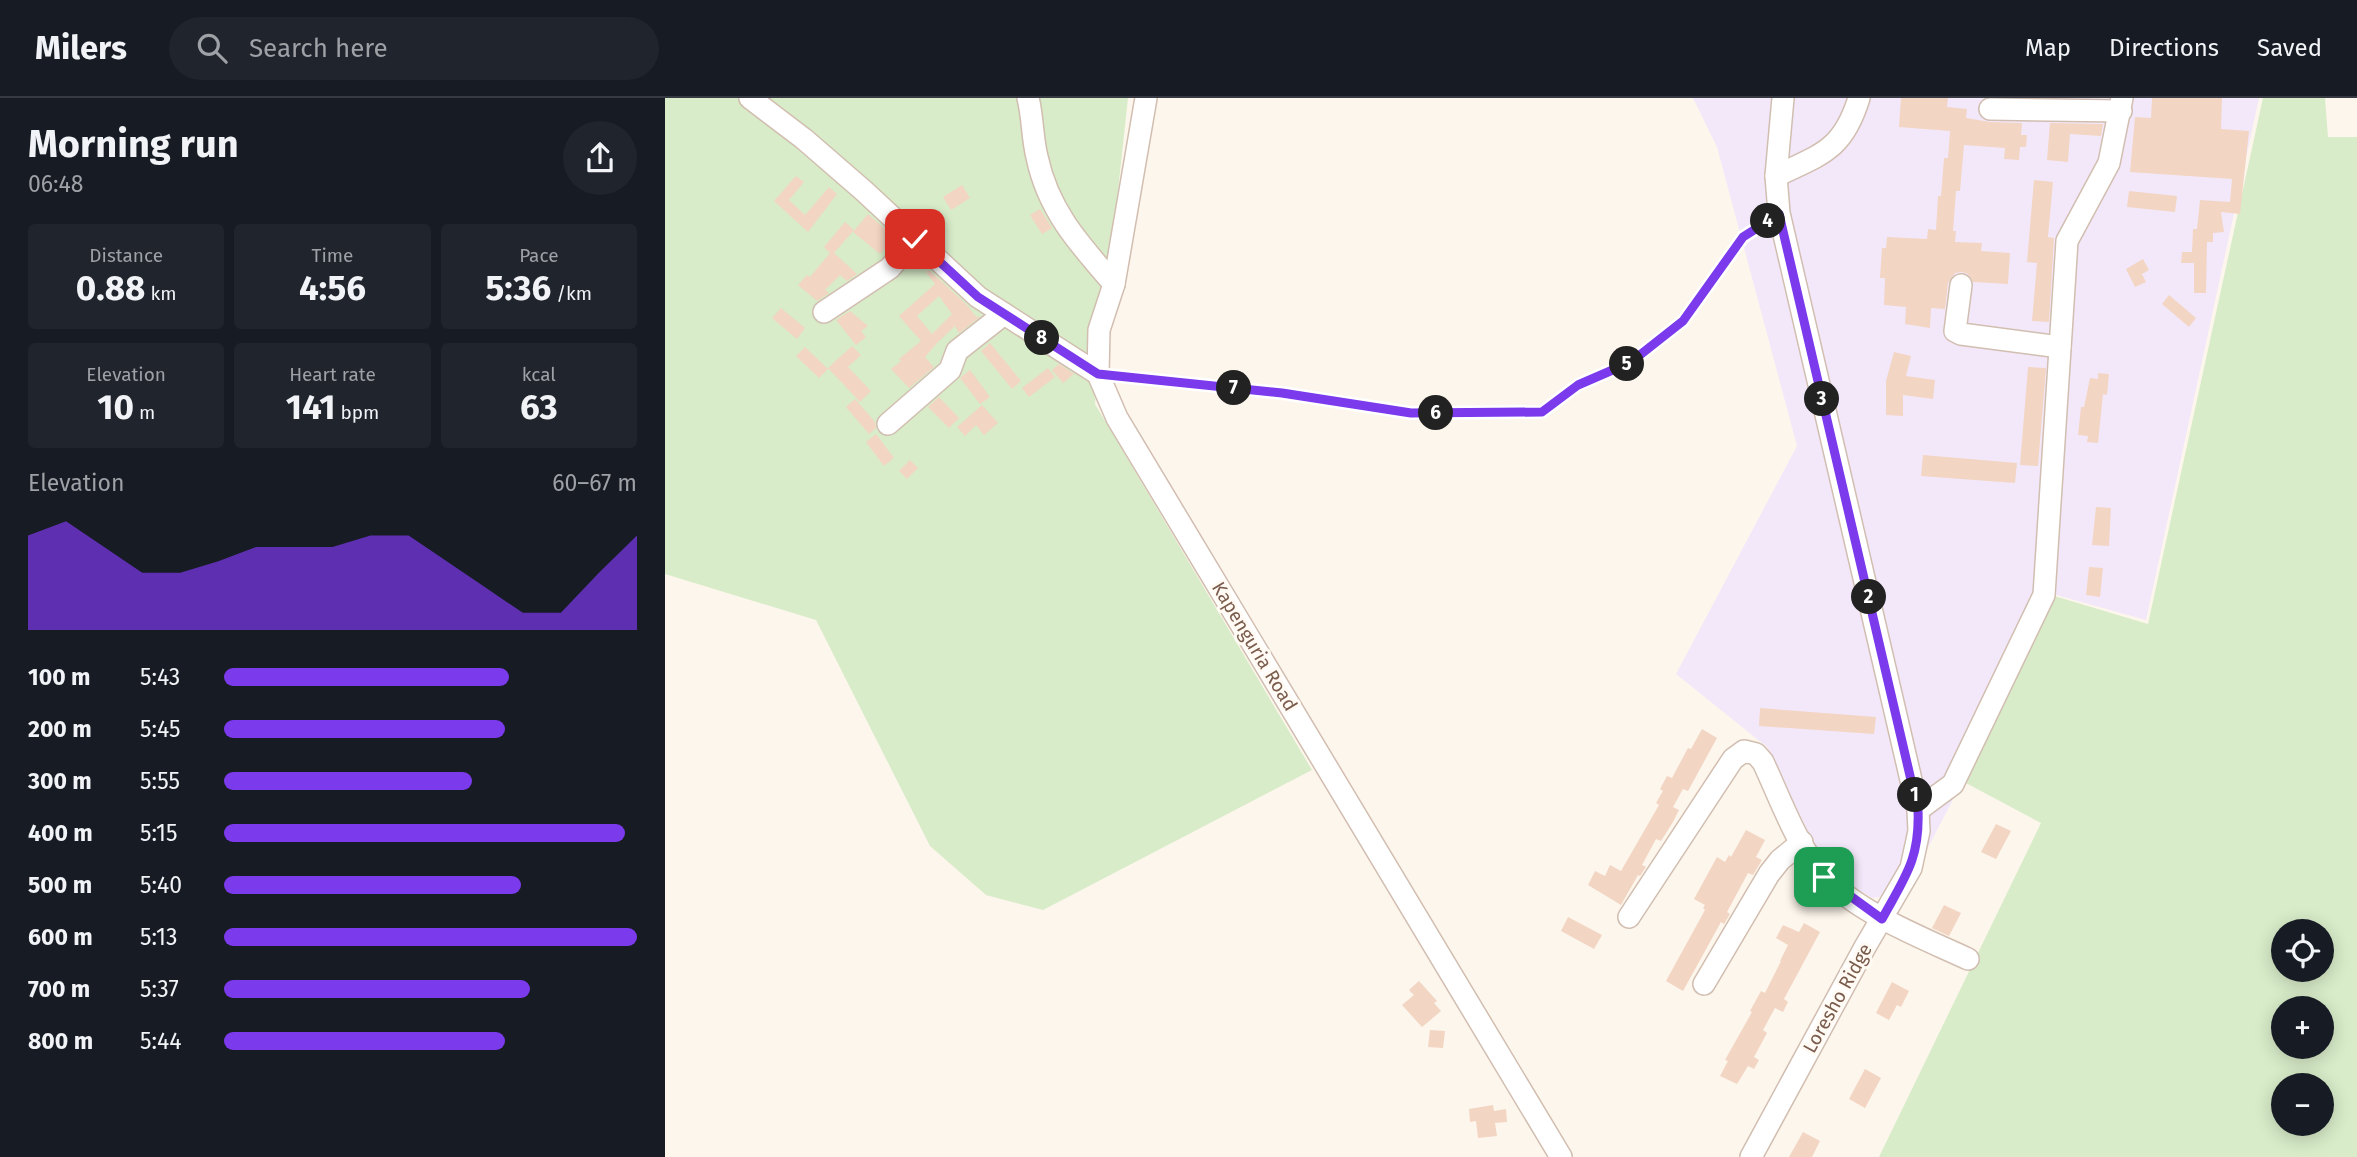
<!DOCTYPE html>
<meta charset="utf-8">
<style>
:root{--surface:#171b24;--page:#20242c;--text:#f1f3f6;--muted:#9ea1a6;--line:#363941;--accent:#7c3aed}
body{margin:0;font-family:"Fira Sans",sans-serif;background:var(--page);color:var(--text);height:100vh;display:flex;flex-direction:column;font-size:26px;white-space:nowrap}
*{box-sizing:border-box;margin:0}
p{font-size:23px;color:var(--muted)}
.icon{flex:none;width:38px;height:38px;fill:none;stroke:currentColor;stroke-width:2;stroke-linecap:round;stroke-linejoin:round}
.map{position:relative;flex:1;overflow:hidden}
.details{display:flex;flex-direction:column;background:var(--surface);width:665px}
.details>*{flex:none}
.buttons{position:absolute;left:1606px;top:821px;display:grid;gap:14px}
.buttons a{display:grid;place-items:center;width:63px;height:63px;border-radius:50%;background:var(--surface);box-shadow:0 4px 18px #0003;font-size:35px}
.pin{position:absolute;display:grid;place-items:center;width:60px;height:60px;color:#fff;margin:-30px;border-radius:14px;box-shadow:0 4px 10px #0006}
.km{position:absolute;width:35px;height:35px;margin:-18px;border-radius:50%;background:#222;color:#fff;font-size:19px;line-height:35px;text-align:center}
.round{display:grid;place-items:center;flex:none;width:74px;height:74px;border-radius:37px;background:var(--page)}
.summary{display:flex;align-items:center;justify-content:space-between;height:119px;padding:0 28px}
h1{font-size:38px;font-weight:700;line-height:52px}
.stats{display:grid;grid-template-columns:repeat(3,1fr);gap:10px;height:119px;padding:7px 28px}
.stats div{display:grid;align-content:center;border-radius:7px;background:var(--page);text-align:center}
.stats b{font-size:35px;font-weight:700}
.stats small{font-size:19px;font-weight:400}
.stats p{font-size:19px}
.chart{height:196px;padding:14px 28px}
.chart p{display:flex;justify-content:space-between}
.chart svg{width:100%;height:126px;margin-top:7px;fill:var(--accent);opacity:.7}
ul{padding:0 28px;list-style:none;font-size:23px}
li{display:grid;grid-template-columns:112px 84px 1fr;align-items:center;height:52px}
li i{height:18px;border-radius:9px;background:var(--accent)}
header{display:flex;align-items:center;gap:42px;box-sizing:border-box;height:98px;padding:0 35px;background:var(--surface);border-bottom:2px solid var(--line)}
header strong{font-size:33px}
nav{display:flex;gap:38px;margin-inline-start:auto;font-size:24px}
.search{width:490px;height:63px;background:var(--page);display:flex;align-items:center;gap:18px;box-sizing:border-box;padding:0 24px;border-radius:38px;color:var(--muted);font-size:26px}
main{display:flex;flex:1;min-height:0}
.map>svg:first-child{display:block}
.education{fill:#f3e8fa}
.green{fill:#d8ecc9;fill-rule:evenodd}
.building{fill:#f3d5c3;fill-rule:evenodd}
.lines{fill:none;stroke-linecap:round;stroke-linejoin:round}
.minor-casing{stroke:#d1beb0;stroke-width:24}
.path{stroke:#d9b8a5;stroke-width:2.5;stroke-dasharray:2 5;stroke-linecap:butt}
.minor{stroke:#fff;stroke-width:21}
.route-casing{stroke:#fff;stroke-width:14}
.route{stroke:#7c3aed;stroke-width:9}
.labels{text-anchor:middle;stroke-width:6;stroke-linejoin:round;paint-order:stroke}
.street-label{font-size:19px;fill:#7a5c4d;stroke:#fffaf3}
</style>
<header>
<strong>Milers</strong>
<div class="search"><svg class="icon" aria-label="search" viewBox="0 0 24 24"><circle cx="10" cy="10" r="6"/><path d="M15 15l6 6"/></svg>Search here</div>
<nav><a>Map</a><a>Directions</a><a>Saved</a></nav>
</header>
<main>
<section class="details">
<div class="summary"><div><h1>Morning run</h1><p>06:48</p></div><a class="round"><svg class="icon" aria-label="share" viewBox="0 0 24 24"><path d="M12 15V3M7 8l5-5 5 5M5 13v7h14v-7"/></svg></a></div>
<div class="stats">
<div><p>Distance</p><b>0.88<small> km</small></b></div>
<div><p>Time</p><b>4:56</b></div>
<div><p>Pace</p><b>5:36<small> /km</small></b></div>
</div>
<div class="stats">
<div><p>Elevation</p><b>10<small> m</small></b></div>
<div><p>Heart rate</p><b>141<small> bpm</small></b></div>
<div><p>kcal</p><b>63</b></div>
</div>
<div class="chart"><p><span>Elevation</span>60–67 m</p>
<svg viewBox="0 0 160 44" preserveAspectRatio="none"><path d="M0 44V11L10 6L20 15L30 24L40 24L50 20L60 15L70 15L80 15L90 11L100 11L110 20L120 29L130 38L140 38L150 24L160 11V44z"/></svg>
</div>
<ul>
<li><b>100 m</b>5:43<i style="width:69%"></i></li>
<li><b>200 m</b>5:45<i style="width:68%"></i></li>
<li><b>300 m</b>5:55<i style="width:60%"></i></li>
<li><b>400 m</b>5:15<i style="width:97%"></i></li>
<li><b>500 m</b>5:40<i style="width:72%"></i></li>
<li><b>600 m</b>5:13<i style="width:100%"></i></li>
<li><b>700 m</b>5:37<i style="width:74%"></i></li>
<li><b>800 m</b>5:44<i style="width:68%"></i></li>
</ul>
</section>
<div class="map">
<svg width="1692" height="1059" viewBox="0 0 1692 1059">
<rect width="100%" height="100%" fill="#fdf6ec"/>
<path class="education" d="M1028,0H1594L1481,522L1384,495L1293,692L1236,801L1230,797L1207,800L1162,773L1102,649L1011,576L1132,348L1052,49Z"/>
<g class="green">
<path d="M0,0H463L430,306L647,672L378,812L321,797L265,748L151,522L0,476Z"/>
<path d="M1598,0H1660L1663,39H1692V1059H1214L1376,725L1299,684L1386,497L1483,526ZM1619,833H1657V872H1619ZM1619,910H1657V948H1619ZM1619,987H1657V1026H1619Z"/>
</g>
<g class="building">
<path d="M1236,0H1283L1282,9L1302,11L1301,20L1325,24L1357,25L1356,37H1362L1361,49H1355L1354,62L1339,61L1340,50L1299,47L1295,93H1291L1288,133H1291L1290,144L1317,145L1316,153L1345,155L1343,186L1308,184L1303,176L1297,174L1290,175L1283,185L1280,211L1266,210L1265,230L1240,226L1241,209L1219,207L1220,180H1215L1217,150H1221L1222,139L1262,141L1263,131L1271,132L1273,98H1276L1279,60H1283L1285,33L1234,29Z"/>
<path d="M1487,0H1557L1556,31L1584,33L1575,116L1556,114L1559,134L1548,135V144H1542L1541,195H1529V165H1516L1517,154H1527L1528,131H1532L1535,102L1565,104L1567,81L1465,74L1470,19L1486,20Z"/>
<path d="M1385,25L1438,26L1436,38L1405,36L1403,64L1382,62Z"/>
<path d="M131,78L139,84L124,102L140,117L164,89L172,96L143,134L109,103Z"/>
<path d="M1369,82L1388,84L1383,139L1389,140L1384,224L1367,223L1372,165L1362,164Z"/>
<path d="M297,87L305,100L286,112L278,99Z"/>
<path d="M1464,93L1512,98L1510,114L1462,109Z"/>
<path d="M375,111L387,130L377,136L365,117Z"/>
<path d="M203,116L229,139L215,156L188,134Z"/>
<path d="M180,124L189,132L169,155L192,176L182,183L175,177L160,192L164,195L152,203L133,187L142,177L145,179L165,155L159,149Z"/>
<path d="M1478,161L1484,172L1477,176L1481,184L1470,189L1461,171Z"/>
<path d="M264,172L302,207L311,219L316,218L294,235L290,228L272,245L260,259L269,269L244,290L226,271L236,263L234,261L256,243L234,218L270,186L261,174ZM274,198L287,216L267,236L252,218Z"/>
<path d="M1504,197L1531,220L1524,229L1497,206Z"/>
<path d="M116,210L140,230L132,241L107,220Z"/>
<path d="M185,213L203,228L196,233L201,239L191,247L171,222Z"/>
<path d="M325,245L356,283L347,291L316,253Z"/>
<path d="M187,248L196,257L183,269L206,293L195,304L163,270Z"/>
<path d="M140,249L163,271L154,280L131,258Z"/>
<path d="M1229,254L1246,258L1241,278L1270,282L1268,301L1238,297V318L1221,317V283Z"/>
<path d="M394,266L409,276L398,285L387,272Z"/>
<path d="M1363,269L1381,270L1373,368L1355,367Z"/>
<path d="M383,270L390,279L364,299L357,290Z"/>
<path d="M305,272L325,299L315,306L295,280Z"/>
<path d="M1433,275L1444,276L1442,297L1438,296L1433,345L1422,344L1423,338L1413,337L1416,309H1419L1425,280L1433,281Z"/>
<path d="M274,299L294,320L284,330L263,309Z"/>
<path d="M190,301L210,324L211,330L204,336L181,309Z"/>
<path d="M317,307L333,325L319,337L311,327L300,338L292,329Z"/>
<path d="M211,336L229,360L219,368L201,344Z"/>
<path d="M1258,357L1352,365L1350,385L1256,378Z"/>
<path d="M245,362L253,370L242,381L234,373Z"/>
<path d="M1431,409L1446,410L1444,448L1427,447Z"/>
<path d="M1424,469L1438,470L1435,499L1421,497Z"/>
<path d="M1095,610L1211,619L1209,636L1094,628Z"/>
<path d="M1037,631L1052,640L1023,693L1018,691L1008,709L1014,712L1008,724L996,743L991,741L977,767L981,769L975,778L973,777L956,807L923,787L930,773L940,778L945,767L956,773L994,707L991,705L998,693L995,691L1002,678L1007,680L1023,650L1026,651Z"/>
<path d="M1331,726L1346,733L1331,761L1316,754Z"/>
<path d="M1081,732L1100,742L1091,759L1097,762L1088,777L1083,775L1062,814L1065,816L1059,826L1056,824L1018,893L1001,883L1040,812L1038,810L1040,807L1029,801L1052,759L1060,764L1064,757L1066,759Z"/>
<path d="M1279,807L1296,815L1284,838L1267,830Z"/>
<path d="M903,819L937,837L929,851L896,833Z"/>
<path d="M1139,825L1155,834L1119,901L1123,904L1118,914L1110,910L1098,932L1102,935L1089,959L1094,962L1089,971L1083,968L1072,986L1055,978L1063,963L1060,962L1087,914L1085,913L1096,893L1100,895L1116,863H1115L1123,847L1111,840L1118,827L1134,834Z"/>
<path d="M754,883L772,903L769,905L776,913L757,929L737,907L749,897L744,892Z"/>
<path d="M1227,884L1244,893L1236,909L1232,907L1224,922L1211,915Z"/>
<path d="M765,932L780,933L778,950L763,949Z"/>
<path d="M1200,971L1216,980L1200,1010L1184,1001Z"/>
<path d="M828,1007L829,1013L841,1011L842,1024L830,1025L832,1038L813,1040L811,1023L805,1024L804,1011Z"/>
<path d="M1138,1034L1155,1043L1147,1059H1124Z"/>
</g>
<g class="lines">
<defs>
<g id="minor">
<path d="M85,0L139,41L199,93L313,199L433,276"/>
<path d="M363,0C368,20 367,39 372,59C383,112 414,146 449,186"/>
<path d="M481,0L449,186L434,232L433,276L452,320L896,1059"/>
<path d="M1325,11L1456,13"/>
<path d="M1111,78C1157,56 1178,52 1194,0"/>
<path d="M1296,187L1290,233L1296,236L1395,249"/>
<path d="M159,214L225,170L250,140"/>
<path d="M223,326L285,272L292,253L339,216"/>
<path d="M1253,712L1288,686L1379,497L1402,143L1444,65L1457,0"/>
<path d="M964,819L1068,661L1079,653L1091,656L1098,664C1115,700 1132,749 1159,778C1193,815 1258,840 1303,861"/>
<path d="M1039,886L1104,776L1115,762L1137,744"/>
<path d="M1086,1059L1200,849L1246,770L1254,733L1253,712L1114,115L1111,78L1118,0"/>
</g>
</defs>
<use href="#minor" class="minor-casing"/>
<path class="path" d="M453,278L617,295L746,315L877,314L913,287L966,264L1018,223L1078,139L1100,125"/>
<use href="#minor" class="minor"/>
</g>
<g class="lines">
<defs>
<path id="route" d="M250,141L313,199L433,276L617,295L746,315L877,314L913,287L966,264L1018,223L1078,139L1114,116L1253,712C1255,761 1240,779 1217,821L1159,779"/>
</defs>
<use href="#route" class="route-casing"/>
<use href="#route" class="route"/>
</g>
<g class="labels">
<g class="street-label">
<text transform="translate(590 548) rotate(59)" y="7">Kapenguria Road</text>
<text transform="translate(1172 900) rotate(-61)" y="7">Loresho Ridge</text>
</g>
</g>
</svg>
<div class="buttons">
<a><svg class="icon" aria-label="locate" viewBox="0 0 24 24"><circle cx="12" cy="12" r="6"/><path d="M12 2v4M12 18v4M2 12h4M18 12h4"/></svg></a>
<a>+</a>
<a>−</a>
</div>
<div class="pin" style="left:1159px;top:779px;background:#1e9e55"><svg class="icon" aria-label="arrive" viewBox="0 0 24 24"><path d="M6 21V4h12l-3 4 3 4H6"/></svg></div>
<div class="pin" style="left:250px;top:141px;background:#d93025"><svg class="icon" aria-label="check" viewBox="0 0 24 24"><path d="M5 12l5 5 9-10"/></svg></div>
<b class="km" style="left:1250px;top:697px">1</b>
<b class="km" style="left:1204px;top:499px">2</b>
<b class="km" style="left:1157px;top:301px">3</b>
<b class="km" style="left:1103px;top:123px">4</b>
<b class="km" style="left:962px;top:266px">5</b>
<b class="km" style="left:771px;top:315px">6</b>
<b class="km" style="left:569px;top:290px">7</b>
<b class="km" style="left:377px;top:240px">8</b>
</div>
</main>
